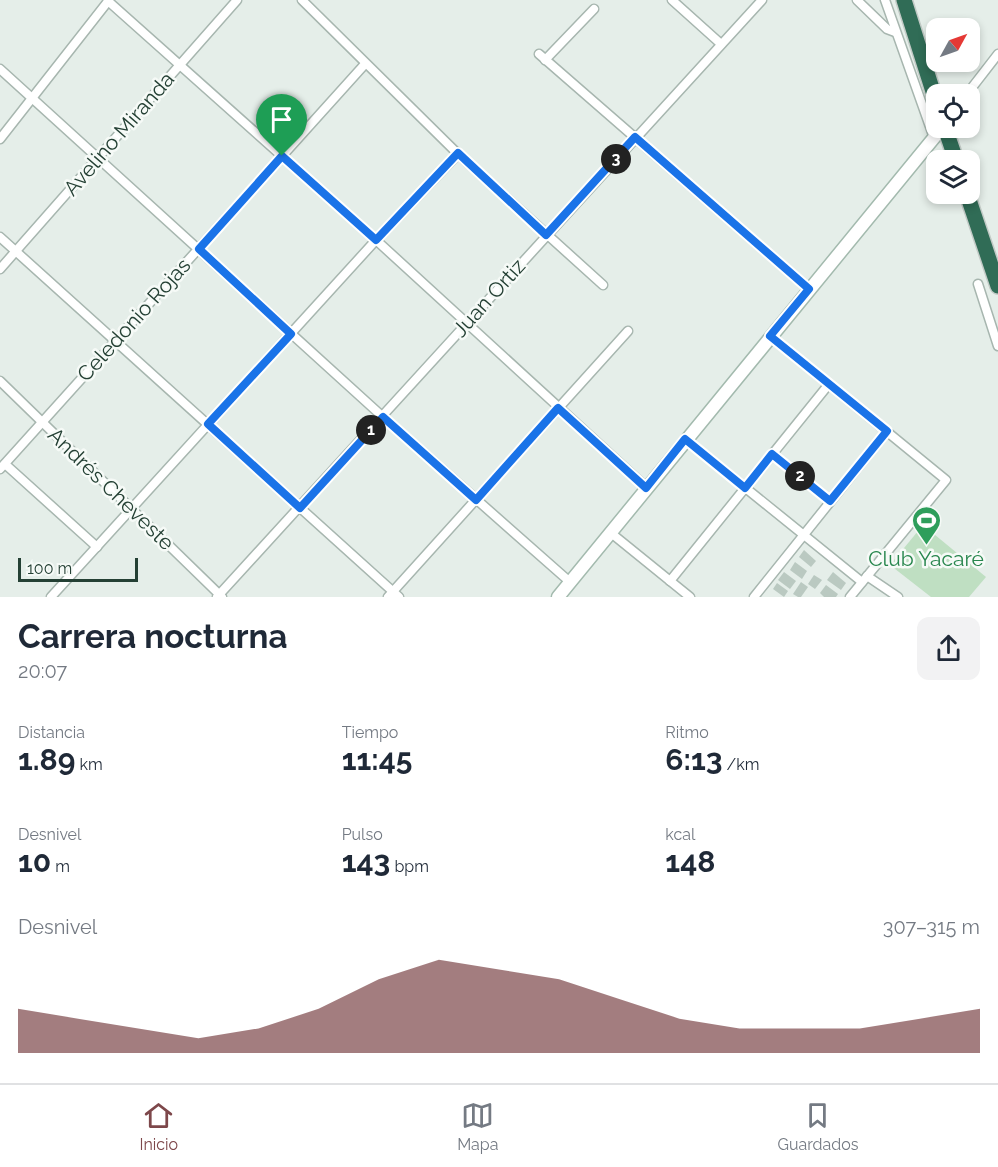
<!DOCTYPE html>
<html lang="es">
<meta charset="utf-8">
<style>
:root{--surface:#fff;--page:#f2f2f3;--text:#1f2937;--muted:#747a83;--line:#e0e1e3;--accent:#7d474a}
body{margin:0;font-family:Raleway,sans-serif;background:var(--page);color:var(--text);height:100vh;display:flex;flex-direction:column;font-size:22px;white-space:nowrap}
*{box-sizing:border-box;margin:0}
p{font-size:20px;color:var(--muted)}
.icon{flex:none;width:33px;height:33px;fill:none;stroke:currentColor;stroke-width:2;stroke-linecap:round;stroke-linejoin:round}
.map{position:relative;height:597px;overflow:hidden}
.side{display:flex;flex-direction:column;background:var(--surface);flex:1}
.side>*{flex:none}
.needle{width:39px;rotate:50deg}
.buttons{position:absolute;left:926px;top:18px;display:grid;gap:12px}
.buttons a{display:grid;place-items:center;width:54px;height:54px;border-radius:12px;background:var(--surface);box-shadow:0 3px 9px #0003;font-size:30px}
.scale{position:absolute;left:18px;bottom:15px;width:120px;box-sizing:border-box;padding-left:6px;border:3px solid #244034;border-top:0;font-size:16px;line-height:21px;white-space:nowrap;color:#244034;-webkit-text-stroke:4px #f6faf7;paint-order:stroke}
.pin{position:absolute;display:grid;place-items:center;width:51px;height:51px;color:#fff;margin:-62px -26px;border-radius:50% 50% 50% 0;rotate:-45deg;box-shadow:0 0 6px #0007}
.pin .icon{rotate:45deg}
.km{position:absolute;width:30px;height:30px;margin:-15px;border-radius:50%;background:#222;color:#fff;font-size:16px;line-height:30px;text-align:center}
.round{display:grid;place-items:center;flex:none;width:63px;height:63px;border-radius:12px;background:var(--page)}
.overview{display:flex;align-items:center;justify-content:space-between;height:102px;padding:0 18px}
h1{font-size:33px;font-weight:700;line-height:45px}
.stats{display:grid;grid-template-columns:repeat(3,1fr);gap:9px;height:102px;padding:6px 18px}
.stats div{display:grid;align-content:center}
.stats b{font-size:30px;font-weight:700}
.stats small{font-size:16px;font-weight:400}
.stats p{font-size:16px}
.chart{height:168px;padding:12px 18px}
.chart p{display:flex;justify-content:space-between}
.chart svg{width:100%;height:108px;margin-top:6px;fill:var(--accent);opacity:.7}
.tabs{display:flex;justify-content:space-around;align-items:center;height:84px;border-top:2px solid var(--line);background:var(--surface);font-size:16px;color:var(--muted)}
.tabs a{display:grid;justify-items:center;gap:3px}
.tabs .active{color:var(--accent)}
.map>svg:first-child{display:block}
.green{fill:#bfdfc2}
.building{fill:#bac9c1}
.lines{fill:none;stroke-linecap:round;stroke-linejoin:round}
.street-casing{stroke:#a7b6af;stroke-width:11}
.secondary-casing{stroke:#a3baae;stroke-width:15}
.highway-casing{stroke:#c2cac6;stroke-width:18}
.street{stroke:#fff;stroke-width:8}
.secondary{stroke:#fff;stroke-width:12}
.highway{stroke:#306c56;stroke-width:15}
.route-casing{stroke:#fff;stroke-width:12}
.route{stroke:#1a73e8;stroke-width:8}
.labels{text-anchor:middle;stroke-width:5;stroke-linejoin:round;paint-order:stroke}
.street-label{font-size:21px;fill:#244034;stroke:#f6faf7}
.leisure-label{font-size:21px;fill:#27864d;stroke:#f6faf7}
</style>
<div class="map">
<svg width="998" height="597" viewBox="0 0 998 597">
<rect width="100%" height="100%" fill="#e5eee9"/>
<path class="green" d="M923,525L986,577L969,597H931L890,565Z"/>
<g class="building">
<path d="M804,550L816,561L811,567L799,557Z"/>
<path d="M795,562L807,571L802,579L790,570Z"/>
<path d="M784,572L796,581L790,589L778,580Z"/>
<path d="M833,572L846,583L841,590L827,580Z"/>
<path d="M814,575L822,580L815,589L808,584Z"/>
<path d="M801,582L808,587L801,597H798L793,594Z"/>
<path d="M777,583L788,591L784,597L773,589Z"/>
<path d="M826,585L838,594L836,597H824L820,593Z"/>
</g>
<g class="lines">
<defs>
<g id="street">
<path d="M302,0L458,154L603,285"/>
<path d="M672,0L721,44"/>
<path d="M857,0L887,29L895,32"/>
<path d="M885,0L934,138"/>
<path d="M108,1L376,240L647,488"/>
<path d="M539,54L809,289"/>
<path d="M545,60L594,9"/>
<path d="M0,69L383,417L570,582"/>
<path d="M967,94L998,54"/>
<path d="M0,139L109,0"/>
<path d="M0,237L399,597"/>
<path d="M0,269L237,0"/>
<path d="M978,284L998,346"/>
<path d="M770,336L946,480L850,597"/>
<path d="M0,381L222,597"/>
<path d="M685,439L862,582"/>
<path d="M772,454L830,501"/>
<path d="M5,464L97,547"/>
<path d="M0,469L365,64"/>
<path d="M611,533L690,597"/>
<path d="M867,576L898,597"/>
<path d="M670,581L829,384"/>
<path d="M51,597L376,240L458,154"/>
<path d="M217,597L762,0"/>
<path d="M388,597L628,331"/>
<path d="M754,597L887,431"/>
</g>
<path id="secondary" d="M558,597L942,128"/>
<g id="highway">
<path d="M904,0L936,101"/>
<path d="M945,128L956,160"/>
<path d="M967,194L998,286"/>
</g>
</defs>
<use href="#street" class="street-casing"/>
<use href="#secondary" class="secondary-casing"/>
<use href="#highway" class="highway-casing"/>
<use href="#street" class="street"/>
<use href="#secondary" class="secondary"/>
<use href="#highway" class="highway"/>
</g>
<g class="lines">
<defs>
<path id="route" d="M635,137L809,289L770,336L887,431L830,501L772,454L745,488L685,439L646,488L558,408L476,500L383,417L300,508L208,424L291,334L199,249L282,156L376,240L458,153L546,235Z"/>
</defs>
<use href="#route" class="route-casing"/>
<use href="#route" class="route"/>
</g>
<defs>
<symbol id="stadium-pin" viewBox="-11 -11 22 30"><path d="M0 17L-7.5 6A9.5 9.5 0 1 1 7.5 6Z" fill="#2e9e5b" stroke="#f6faf7"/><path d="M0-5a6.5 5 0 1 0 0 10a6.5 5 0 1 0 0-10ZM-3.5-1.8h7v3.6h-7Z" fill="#fff"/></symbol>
</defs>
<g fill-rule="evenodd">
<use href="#stadium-pin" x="910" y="504" width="33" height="45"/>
</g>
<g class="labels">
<g class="street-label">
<text transform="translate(119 134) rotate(-49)" y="7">Avelino Miranda</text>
<text transform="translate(489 298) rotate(-48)" y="7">Juan Ortiz</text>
<text transform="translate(134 320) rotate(-48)" y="7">Celedonio Rojas</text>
<text transform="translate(111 489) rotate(44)" y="7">Andrés Cheveste</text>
</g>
<g class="leisure-label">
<text x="926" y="566">Club Yacaré</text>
</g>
</g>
</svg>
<div class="buttons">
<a><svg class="needle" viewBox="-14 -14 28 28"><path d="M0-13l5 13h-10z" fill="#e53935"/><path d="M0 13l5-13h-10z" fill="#747a83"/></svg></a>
<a><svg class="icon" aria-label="locate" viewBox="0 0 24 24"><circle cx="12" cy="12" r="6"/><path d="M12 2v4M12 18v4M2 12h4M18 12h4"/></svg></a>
<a><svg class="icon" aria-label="layers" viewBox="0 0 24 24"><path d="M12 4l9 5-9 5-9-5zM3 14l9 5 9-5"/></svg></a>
</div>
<div class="scale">100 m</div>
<div class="pin" style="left:282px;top:156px;background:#1e9e55"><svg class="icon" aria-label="arrive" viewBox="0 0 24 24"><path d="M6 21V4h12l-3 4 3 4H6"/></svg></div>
<b class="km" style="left:371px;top:430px">1</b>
<b class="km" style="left:800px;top:476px">2</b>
<b class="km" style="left:616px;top:159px">3</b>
</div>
<section class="side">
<div class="overview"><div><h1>Carrera nocturna</h1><p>20:07</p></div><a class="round"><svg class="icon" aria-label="share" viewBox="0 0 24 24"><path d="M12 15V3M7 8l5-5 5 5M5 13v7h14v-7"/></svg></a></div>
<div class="stats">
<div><p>Distancia</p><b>1.89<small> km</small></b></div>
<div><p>Tiempo</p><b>11:45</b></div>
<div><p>Ritmo</p><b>6:13<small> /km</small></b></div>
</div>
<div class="stats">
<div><p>Desnivel</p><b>10<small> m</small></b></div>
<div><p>Pulso</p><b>143<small> bpm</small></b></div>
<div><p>kcal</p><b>148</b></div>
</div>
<div class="chart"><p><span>Desnivel</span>307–315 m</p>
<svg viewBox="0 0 160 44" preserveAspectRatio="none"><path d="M0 44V26L10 30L20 34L30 38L40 34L50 26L60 14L70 6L80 10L90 14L100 22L110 30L120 34L130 34L140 34L150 30L160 26V44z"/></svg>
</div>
</section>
<nav class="tabs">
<a class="active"><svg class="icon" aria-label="home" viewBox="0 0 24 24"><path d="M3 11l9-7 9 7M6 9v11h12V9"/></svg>Inicio</a>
<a><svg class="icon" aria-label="map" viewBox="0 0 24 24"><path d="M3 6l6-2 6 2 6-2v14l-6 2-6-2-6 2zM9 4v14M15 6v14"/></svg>Mapa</a>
<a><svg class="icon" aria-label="saved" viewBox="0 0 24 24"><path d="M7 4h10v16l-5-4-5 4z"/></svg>Guardados</a>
</nav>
